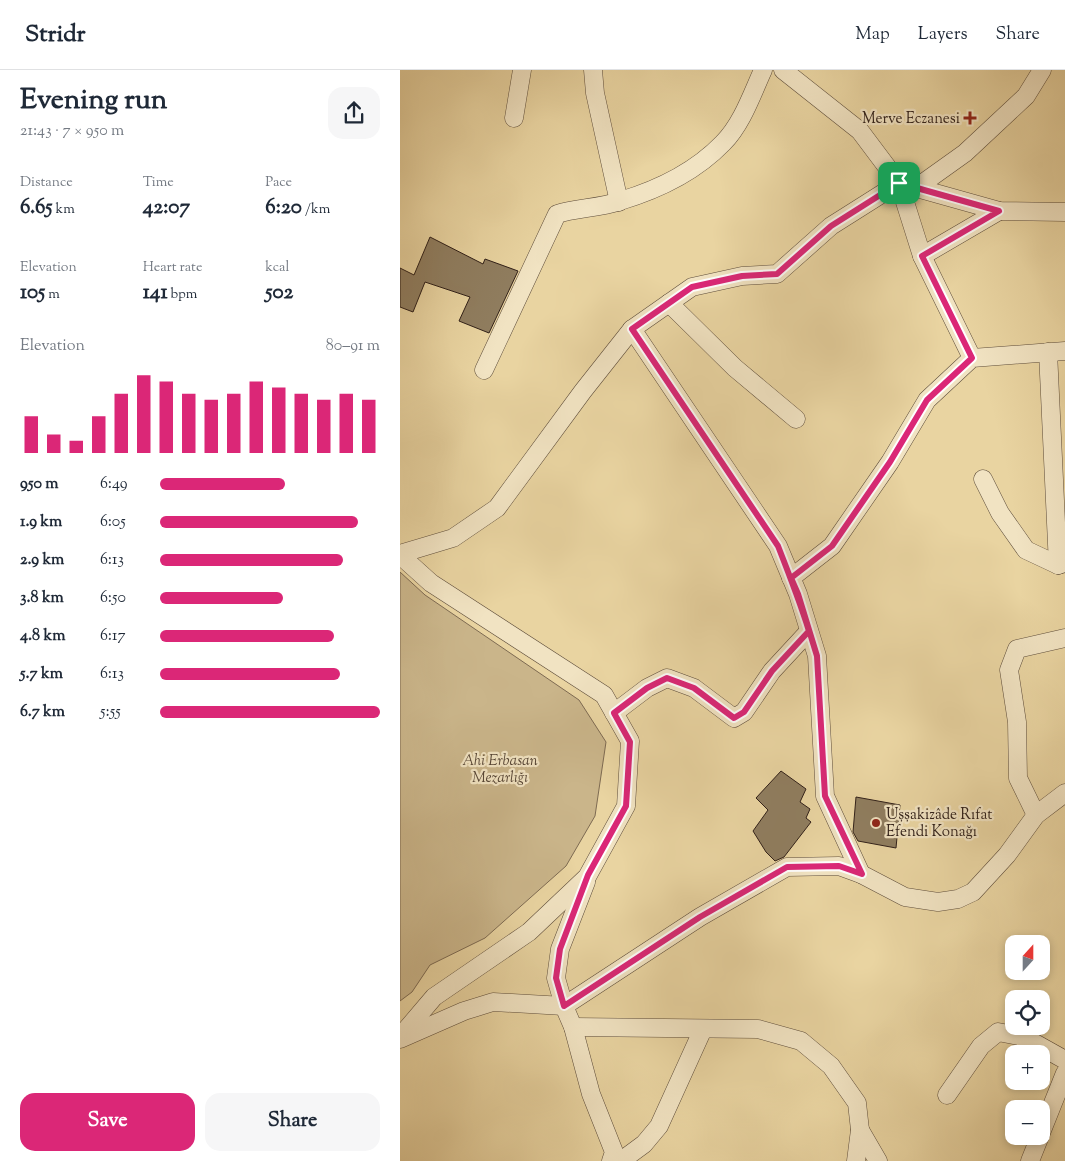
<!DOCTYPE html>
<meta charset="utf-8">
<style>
:root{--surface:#fff;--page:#f6f6f7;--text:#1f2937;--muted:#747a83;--line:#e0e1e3;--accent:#db2777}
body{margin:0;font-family:"Sorts Mill Goudy",serif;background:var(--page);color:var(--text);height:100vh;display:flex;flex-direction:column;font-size:19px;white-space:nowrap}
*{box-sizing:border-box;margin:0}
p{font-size:16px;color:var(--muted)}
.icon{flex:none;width:28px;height:28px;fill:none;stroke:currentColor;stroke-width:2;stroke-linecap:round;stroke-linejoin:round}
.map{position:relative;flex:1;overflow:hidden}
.sheet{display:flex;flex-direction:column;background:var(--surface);width:400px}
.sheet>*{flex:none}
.needle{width:32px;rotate:21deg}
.tools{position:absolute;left:605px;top:865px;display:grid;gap:10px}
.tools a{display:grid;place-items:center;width:45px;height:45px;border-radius:10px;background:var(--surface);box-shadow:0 2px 8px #0003;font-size:25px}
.pin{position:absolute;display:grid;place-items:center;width:42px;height:42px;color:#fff;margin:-21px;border-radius:10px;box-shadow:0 2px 8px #0006}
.round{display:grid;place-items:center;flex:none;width:52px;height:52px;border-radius:15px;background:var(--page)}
.head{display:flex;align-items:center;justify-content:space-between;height:85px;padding:0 20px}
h1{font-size:28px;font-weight:800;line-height:38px}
.figures{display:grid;grid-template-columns:repeat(3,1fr);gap:8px;height:85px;padding:5px 20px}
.figures div{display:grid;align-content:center}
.figures b{font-size:21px;font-weight:800}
.figures small{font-size:14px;font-weight:400}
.figures p{font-size:14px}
.chart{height:140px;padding:10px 20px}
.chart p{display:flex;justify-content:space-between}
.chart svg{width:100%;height:90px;margin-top:5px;stroke:var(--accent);stroke-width:6}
.cta{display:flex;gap:10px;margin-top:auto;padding:10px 20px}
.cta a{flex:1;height:58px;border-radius:15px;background:var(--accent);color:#fff;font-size:20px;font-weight:800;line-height:58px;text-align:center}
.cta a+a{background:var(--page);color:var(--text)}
ul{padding:0 20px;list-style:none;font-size:16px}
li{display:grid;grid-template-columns:80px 60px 1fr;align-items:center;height:38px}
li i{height:12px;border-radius:6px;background:var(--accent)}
header{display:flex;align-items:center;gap:30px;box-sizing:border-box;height:70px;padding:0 25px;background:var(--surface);border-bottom:1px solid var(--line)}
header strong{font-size:24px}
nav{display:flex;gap:28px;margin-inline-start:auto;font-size:18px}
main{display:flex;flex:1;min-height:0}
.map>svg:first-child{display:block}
.green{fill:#cab58a;stroke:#7d6a52}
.building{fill:#907e60;stroke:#302019}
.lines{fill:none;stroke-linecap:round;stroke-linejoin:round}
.minor-casing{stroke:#5e4d3b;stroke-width:19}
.minor{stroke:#f1e3c2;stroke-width:18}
.route-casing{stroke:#fff;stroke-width:10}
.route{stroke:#db2777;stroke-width:6}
.poi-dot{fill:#8f2418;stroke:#f1e3c2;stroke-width:2}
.labels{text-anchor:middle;stroke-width:4.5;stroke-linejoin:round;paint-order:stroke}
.poi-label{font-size:15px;fill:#302019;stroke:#f1e3c2;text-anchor:end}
.park-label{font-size:15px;font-style:italic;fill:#564535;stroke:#f1e3c2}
</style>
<header>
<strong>Stridr</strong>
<nav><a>Map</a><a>Layers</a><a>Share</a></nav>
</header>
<main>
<section class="sheet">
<div class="head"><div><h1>Evening run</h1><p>21:43 · 7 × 950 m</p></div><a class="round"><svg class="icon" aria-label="share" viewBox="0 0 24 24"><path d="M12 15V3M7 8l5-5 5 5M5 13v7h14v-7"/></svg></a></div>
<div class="figures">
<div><p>Distance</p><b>6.65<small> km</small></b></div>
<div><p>Time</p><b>42:07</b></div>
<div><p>Pace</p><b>6:20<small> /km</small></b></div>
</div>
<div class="figures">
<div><p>Elevation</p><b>105<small> m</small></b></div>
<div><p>Heart rate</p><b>141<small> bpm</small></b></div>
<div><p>kcal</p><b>502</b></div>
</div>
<div class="chart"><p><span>Elevation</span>80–91 m</p>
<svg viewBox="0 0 160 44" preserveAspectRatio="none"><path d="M5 44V26M15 44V35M25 44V38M35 44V26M45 44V15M55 44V6M65 44V9M75 44V15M85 44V18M95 44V15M105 44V9M115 44V12M125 44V15M135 44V18M145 44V15M155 44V18"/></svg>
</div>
<ul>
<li><b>950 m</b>6:49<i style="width:57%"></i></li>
<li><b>1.9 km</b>6:05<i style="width:90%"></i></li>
<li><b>2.9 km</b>6:13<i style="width:83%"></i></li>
<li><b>3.8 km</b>6:50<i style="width:56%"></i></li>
<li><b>4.8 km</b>6:17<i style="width:79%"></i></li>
<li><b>5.7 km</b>6:13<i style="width:82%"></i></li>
<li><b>6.7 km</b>5:55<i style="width:100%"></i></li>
</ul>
<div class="cta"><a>Save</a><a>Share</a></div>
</section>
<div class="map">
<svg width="665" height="1091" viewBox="0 0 665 1091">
<rect width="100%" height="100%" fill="#e9d4a1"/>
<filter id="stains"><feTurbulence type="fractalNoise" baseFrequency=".004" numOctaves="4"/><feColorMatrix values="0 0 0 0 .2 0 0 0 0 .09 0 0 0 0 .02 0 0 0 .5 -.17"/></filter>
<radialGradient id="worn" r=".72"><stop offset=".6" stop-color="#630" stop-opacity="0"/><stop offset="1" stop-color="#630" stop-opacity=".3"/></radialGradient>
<path class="green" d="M0,502L25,525L179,630L206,672L195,746L166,796L85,868L30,895L12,922L0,931Z"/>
<g class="building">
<path d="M30,167L83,194L85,189L118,201L89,263L59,251L70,227L25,212L13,242L0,237V198L14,205Z"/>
<path d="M381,701L406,719L400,732L410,739L406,748L411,752L384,787L375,791L366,782L353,761L368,740L356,728Z"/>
<path d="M456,727L500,735L496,778L458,771L453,762Z"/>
</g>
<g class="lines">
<defs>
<g id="minor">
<path d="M193,0L195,23L219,132"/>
<path d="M383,0L460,61L499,113L599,141L665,142"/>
<path d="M114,48L122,0"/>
<path d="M516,118L565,83L626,26L642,0"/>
<path d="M522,186L599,141"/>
<path d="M269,233L335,298L396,349"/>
<path d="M232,259L378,476L398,524L417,586L425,726L461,804"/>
<path d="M648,282L658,495"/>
<path d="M84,300L157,144C177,138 200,138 220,131C257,120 295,102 323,73C342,54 352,24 363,0"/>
<path d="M583,409L600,443L626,480L658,495L665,493"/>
<path d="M0,484L53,468L97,438L183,321L232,259L292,217L342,206L377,204L431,156L499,113L522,186L572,288"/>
<path d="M0,485L31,513L204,625L230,671L226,736L187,807L129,862L34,927L0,967"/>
<path d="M391,508L432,476L490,392L527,330L572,288L665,281"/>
<path d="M214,643L247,618L267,608L294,618L334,648L344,642L372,601L409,561"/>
<path d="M636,745L618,708L617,652L609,600L617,579L665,568"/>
<path d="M186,812L160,879L156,908L164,936L173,957L191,1024L214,1082L211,1091"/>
<path d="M173,957L358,959L401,971L431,996L457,1033L460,1060L456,1091"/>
<path d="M0,969L64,941L93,932L164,936L300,847L387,797L439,796L461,804L505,827L538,832L558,829L573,822L607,785L636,745L665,723"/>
<path d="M547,1025L581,976L598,962L624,967L665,990"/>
<path d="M460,1060L478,1091"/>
<path d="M641,1063L665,1003"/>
<path d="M221,1091L244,1074L259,1056L303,959"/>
<path d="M630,1091L640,1066"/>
</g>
</defs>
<use href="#minor" class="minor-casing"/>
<use href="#minor" class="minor"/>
</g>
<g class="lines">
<defs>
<path id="route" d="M499,113L431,156L377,204L342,206L292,217L232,259L378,476C389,504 400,532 409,561L372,601L344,642L334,648L294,618L267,608L247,618L214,643L230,672L226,736L188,805L160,879L156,908L164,936L300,847L387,797L439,796L462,804L425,726L417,586L398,524L391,508L432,476L490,392L527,330L572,288L522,186L599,141L499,113"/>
</defs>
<use href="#route" class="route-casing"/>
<use href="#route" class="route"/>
</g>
<g class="poi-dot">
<path d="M567.5 40.5h5v5h5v5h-5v5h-5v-5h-5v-5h5z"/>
<circle cx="476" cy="753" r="5"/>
</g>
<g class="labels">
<g class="poi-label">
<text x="560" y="53">Merve Eczanesi</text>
<text x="486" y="749" text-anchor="start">Uşşakizâde Rıfat<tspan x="486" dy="17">Efendi Konağı</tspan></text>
</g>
<g class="park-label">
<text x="100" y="695">Ahi Erbasan<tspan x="100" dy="17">Mezarlığı</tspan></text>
</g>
</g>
<rect width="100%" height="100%" filter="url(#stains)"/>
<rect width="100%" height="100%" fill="url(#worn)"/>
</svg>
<div class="tools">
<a><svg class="needle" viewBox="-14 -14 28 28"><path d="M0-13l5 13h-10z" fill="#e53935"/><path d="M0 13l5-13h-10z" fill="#747a83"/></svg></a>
<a><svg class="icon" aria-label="locate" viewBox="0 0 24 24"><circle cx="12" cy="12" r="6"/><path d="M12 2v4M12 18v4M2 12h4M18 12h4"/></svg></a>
<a>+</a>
<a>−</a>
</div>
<div class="pin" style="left:499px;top:113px;background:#1e9e55"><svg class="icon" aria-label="arrive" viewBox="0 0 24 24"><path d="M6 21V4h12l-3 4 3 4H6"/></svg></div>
</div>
</main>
